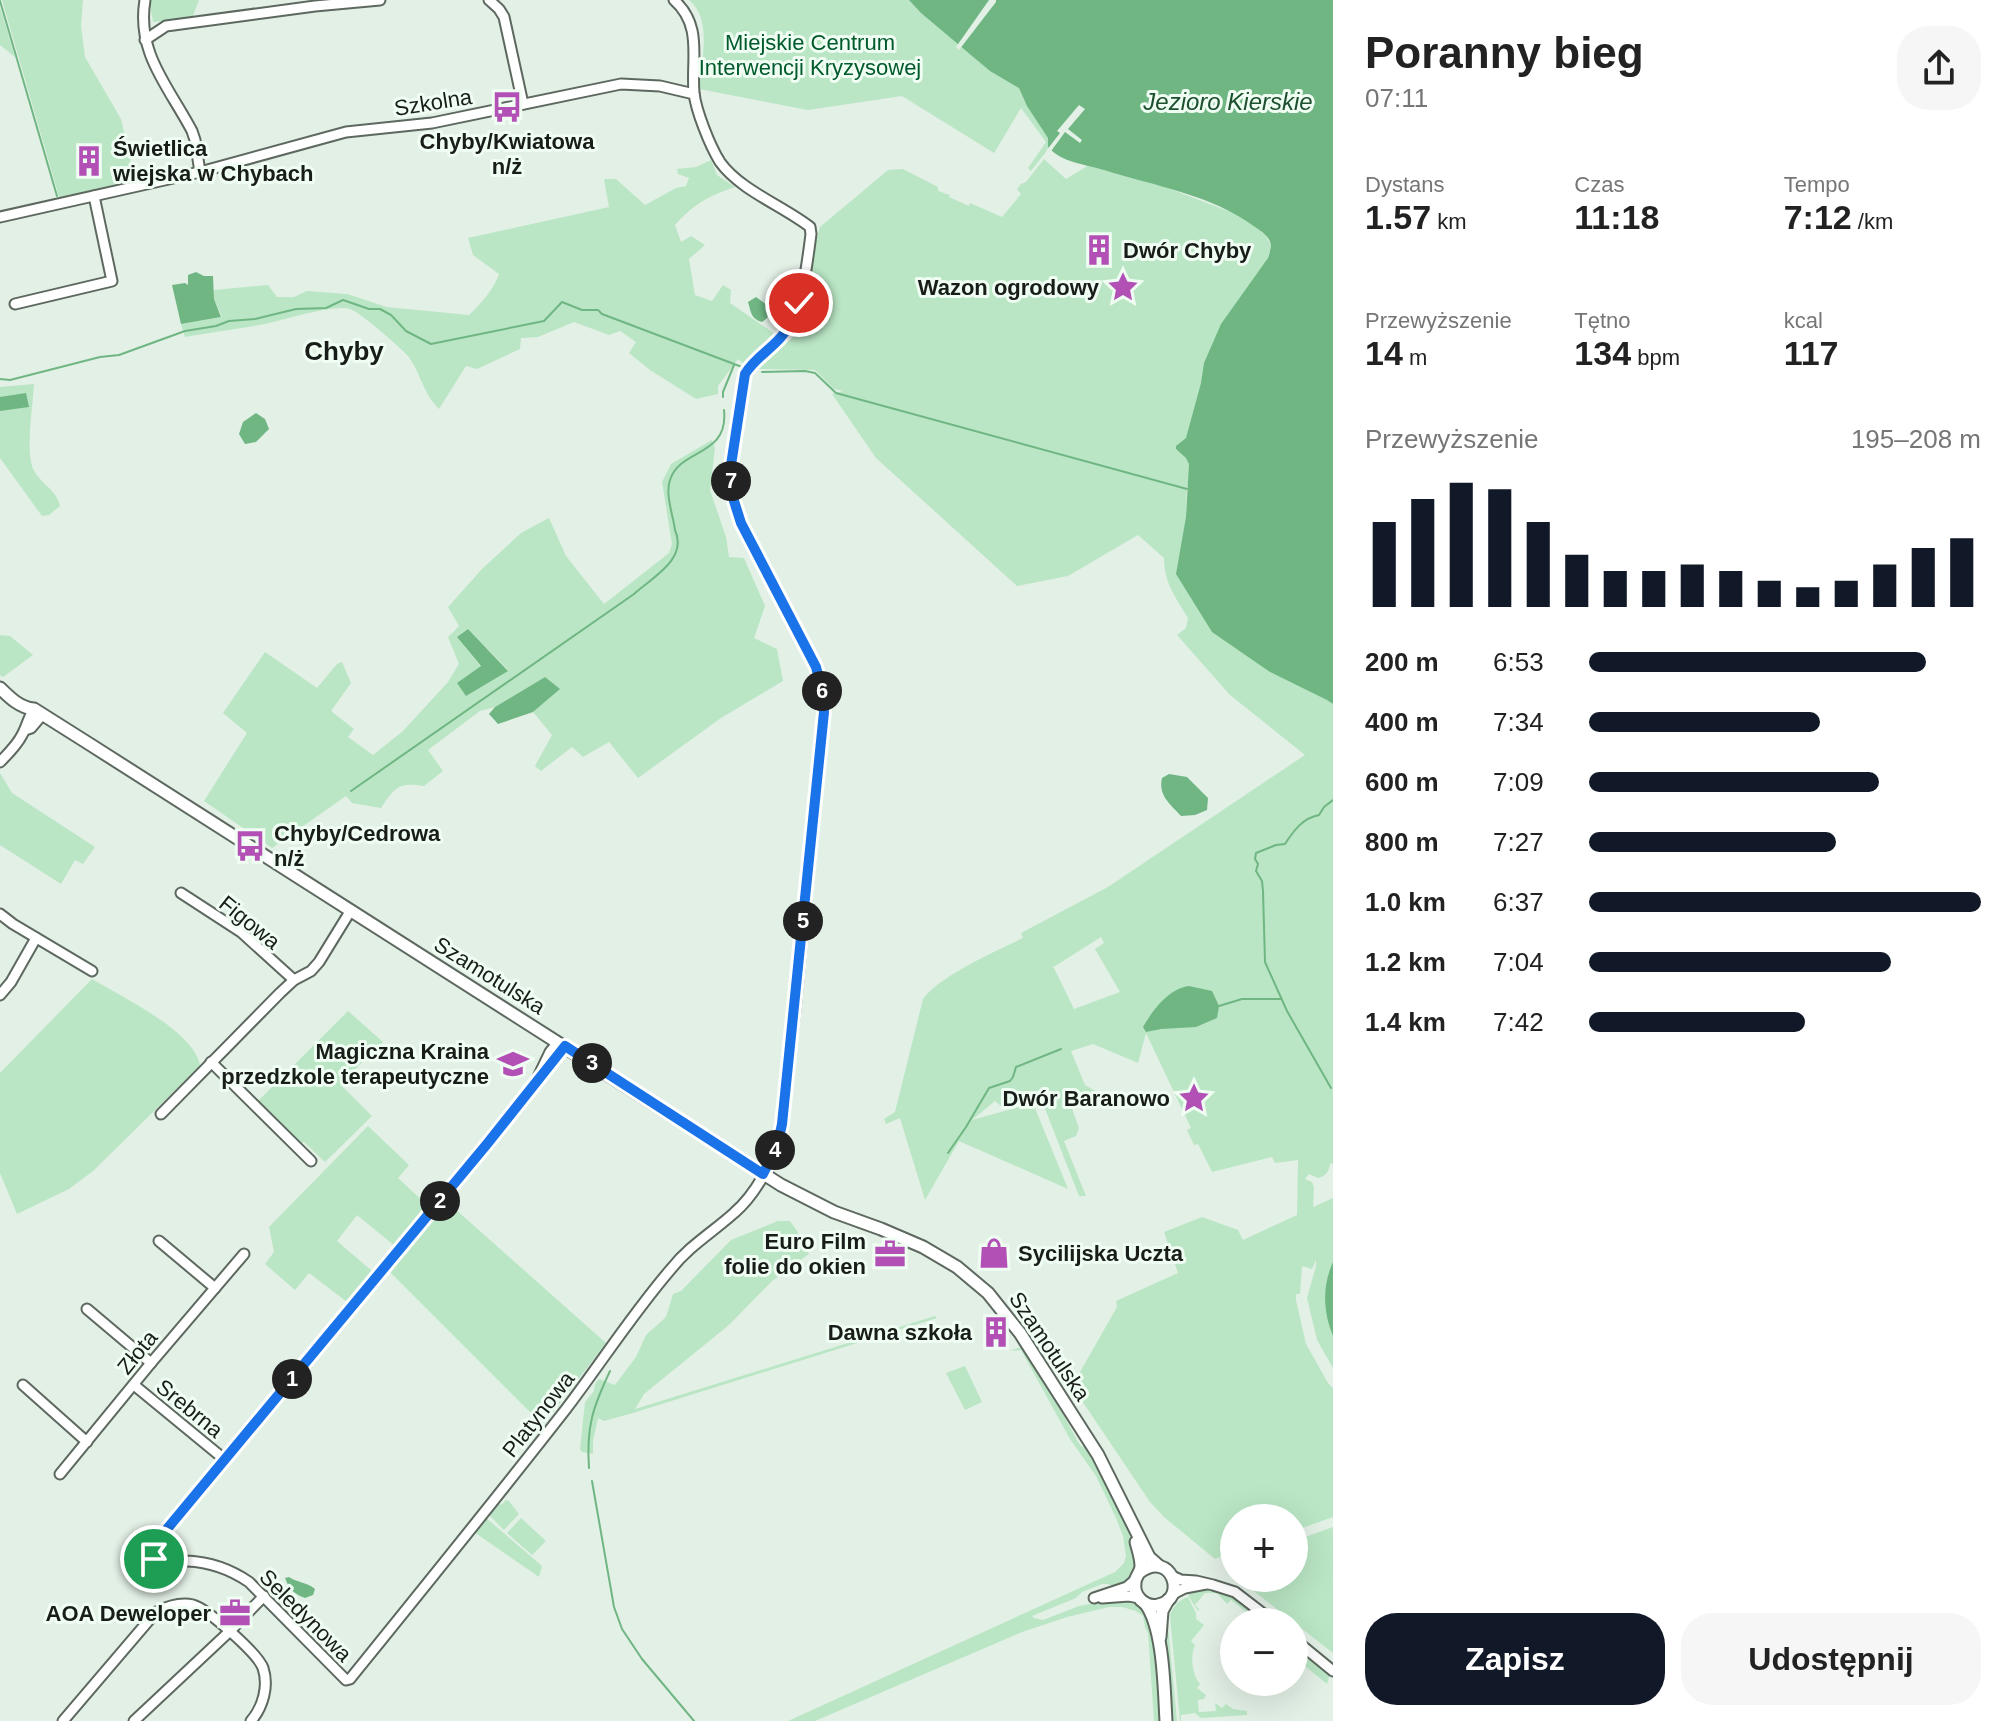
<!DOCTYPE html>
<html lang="pl">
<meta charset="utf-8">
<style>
:root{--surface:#fff;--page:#f6f6f6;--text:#222;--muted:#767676;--accent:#111827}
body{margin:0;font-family:Helvetica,sans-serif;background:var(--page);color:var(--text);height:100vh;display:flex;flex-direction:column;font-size:30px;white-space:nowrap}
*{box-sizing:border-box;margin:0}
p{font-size:26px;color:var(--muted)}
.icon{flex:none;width:44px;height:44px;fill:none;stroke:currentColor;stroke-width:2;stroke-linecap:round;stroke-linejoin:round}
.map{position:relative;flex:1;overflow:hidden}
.details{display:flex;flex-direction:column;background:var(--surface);width:680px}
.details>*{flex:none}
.tools{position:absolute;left:1220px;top:1504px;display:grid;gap:16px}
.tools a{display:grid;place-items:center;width:88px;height:88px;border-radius:50%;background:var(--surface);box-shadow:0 8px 32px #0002;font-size:40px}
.pin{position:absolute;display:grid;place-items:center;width:68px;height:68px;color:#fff;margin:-34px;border:4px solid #fff;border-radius:50%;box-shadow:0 2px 8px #0007}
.km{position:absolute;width:40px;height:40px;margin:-20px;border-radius:50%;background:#222;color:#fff;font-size:22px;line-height:40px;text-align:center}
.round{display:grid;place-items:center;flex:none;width:84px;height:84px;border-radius:32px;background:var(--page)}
.summary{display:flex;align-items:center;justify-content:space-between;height:136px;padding:0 32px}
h1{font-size:44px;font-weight:700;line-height:60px}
.metrics{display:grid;grid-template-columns:repeat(3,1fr);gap:12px;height:136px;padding:8px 32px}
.metrics div{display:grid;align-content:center}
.metrics b{font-size:34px;font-weight:700}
.metrics small{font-size:22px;font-weight:400}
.metrics p{font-size:22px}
.chart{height:224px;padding:16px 32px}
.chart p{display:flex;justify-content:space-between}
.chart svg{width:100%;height:144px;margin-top:8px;stroke:var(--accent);stroke-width:6}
.primary-button{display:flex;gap:16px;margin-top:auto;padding:16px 32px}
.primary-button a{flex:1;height:92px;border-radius:32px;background:var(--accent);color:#fff;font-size:32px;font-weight:700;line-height:92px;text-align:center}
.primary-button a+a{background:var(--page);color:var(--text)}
ul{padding:0 32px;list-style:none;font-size:26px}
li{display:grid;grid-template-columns:128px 96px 1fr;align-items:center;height:60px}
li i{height:20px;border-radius:10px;background:var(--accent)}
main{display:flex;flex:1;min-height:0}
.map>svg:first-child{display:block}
.green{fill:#bae6c5;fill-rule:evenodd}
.water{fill:#6fb683}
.pier{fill:#e3f0e6}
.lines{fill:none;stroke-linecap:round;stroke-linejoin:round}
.stream{stroke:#6fb683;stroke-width:2}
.minor-casing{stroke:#5d685f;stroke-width:13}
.tertiary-casing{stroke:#5d685f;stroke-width:15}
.minor{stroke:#fff;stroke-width:9}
.tertiary{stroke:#fff;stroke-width:11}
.route-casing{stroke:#fff;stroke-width:16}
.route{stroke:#1a73e8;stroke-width:10}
.labels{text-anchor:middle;stroke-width:6;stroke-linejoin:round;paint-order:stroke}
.park-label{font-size:22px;fill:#005a2c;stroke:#f0fdf3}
.street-label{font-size:22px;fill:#181d19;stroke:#f0fdf3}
.poi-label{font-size:22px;font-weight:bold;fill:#181d19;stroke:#f0fdf3;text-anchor:end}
.water-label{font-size:24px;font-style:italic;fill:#1c502e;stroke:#f0fdf3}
.quarter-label{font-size:26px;font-weight:bold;fill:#181d19;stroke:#f0fdf3}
</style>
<main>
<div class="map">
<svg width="1333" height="1721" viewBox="0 0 1333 1721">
<rect width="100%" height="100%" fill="#e3f0e6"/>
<g class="green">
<path d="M2,0H83L81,26L85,57L121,119L135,181L59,197Z"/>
<path d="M151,0H199L192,18L153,22L150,5Z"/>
<path d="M689,0H941L1021,84L1024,100H1047L1049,148L1031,171L1028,168L1046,142L1021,108L994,153L902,96L808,110L699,89C701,61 713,20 689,0Z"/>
<path d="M0,7L15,57L0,45Z"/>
<path d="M1044,159L1066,179L1089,165L1168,188L1241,216L1266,235L1271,246L1268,258L1202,380L1190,487H1187L1186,516L1270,672L1328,700L1333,704V1164L1330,1163C1329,1171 1327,1176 1318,1178L1309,1174L1305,1179L1312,1182L1314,1188L1313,1207L1333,1198V1368L1317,1340L1307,1298L1316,1266V1260L1312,1269L1302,1266L1300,1294H1296V1300L1306,1344L1328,1383L1333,1388V1517L1294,1531V1518H1234V1552L1215,1559L1164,1517L1150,1502L1072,1386L1117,1307L1116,1301L1178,1273L1164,1232L1202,1217L1238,1230L1243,1240L1297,1215L1298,1160L1275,1163L1272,1157L1212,1172L1198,1144L1194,1145L1187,1130L1191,1128L1146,1033L1138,1063L1093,1044L1071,1051L1085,1085L1101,1094L1071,1106L1079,1128L1076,1136L1064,1141L1086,1196H1079L1042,1101L1033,1094L1002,1107L995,1101L972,1120L1033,1103L1068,1189L959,1141L925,1200L900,1118L886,1124L884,1119L895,1112L923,999C939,976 996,951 1023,938L1021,933L1108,887L1305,755L1230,695L1177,635L1186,628L1188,618C1176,598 1164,583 1164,558L1138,535L1068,576L1017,586L876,458L832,394L843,391L834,389L815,370L758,369L801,330L811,260L820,227L888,170L903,169L938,187V191L950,195L949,197L969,206L970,203L1002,217L1021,194L1017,189L1021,184L1026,182ZM1101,937L1104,943L1095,949L1120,992L1074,1009L1054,968H1052Z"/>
<path d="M711,160L717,175L735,187C707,197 695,203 675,225L681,242L691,236L705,245L689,259L695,295L712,301L723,285L731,290L730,303L778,336L766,347L763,346L757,351V354L745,365L738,359L718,386V394L696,399L650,370L629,353L636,342L620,331L609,335L574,322L538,337L521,338L520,349L477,369L466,366L439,409C422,392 421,373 408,356C401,348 360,312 350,309C333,304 284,320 265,324C239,329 212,332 185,337L181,324L222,317L214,299V290L268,285L277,297H294L307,291L347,294L387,307L469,315C481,303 493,291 499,274L473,255L468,238L609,207L604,179H616L645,205L676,188L686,186L689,178L678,174L677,169L696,167Z"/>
<path d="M34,384C33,405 26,446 32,466C37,482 57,489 60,506L49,515L42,516L0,458V387Z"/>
<path d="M712,440L715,448L710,490L726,537L729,557L744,558L765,606L754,638L777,649L783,681L721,718L638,778L609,742L583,757L572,747L541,771L535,766L552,735L533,712L559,689L545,677L495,707L480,711L428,750L443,771L424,786C398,782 395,788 381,808L352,803L346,796L272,848L204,801L247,733L223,713L265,652L317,688L337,664L342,662L351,683L331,711L354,729L348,737L373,755L403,731L448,682L459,664L448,637L459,626L448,607L482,569L521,533L549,518L566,556L604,604L669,553L672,544L662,482L671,464ZM468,629L508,670L467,695L458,683L481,667L457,637Z"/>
<path d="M0,635L10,636L33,655L3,677L0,675Z"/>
<path d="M0,773L12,793L95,847L83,864L75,860L61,884L0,845Z"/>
<path d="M92,979C120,996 196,1032 200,1066L93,1171L69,1189L17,1214L0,1173V1073Z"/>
<path d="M348,1011L383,1042L340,1084L372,1116L325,1162L304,1142L300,1144L256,1103Z"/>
<path d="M368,1126L409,1165L398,1178L429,1207L396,1247L357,1215L337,1241L372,1271L347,1302L309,1273L295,1290L265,1264L274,1252L269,1227Z"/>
<path d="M445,1200L606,1343L543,1425L388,1270Z"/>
<path d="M778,1221H790L797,1231L809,1254L772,1281L729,1325L644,1394L635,1409L935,1316L937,1318L633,1413L604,1421L598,1418L593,1441V1454L582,1452L580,1449L585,1402L594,1391L595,1384L599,1379L615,1385L636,1357L646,1335L666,1317L673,1294L681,1291L731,1240Z"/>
<path d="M1021,1347L1054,1397L1078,1442L1082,1447L1084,1446L1091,1453L1125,1519L1138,1564L1128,1582L1114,1587L1108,1584H1102L1082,1592L1076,1598L1032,1616L1034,1618L1043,1620L1079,1606L1099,1602L1128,1598L1138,1602L1150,1619L1156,1659L1162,1721H1154L1148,1633L1145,1627L1143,1616L1136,1611L1122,1607H1109L1067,1617L1022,1632L815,1721H788L1115,1572L1124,1563L1126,1556L1123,1536L1116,1518L1096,1476L1070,1439L1021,1350L1009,1351Z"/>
<path d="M965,1366L982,1402L965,1410L946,1373Z"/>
<path d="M506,1500L509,1501L519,1514L504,1530L488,1514L498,1503L501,1505Z"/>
<path d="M485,1517L542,1566L539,1577L474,1532Z"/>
<path d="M521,1518L546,1541L532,1555L507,1533Z"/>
<path d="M1333,1527V1653L1237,1578H1294V1541Z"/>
<path d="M1205,1589C1228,1592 1242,1602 1259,1616V1621L1250,1622L1253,1617L1231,1600L1227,1604L1217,1593H1205L1195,1605L1199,1609L1198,1611L1189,1597L1188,1591Z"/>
<path d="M1183,1594L1171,1606L1167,1615L1177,1721H1171C1168,1692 1159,1638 1166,1611C1168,1603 1174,1596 1183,1594Z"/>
<path d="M1188,1597L1196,1613V1619L1204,1625L1191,1641L1195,1645C1190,1656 1192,1675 1200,1684L1197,1688L1206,1695L1204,1699L1198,1700L1199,1712L1216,1711L1215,1703L1222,1708L1226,1704L1233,1709L1247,1711V1715L1201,1718L1195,1713L1181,1715V1721H1180L1170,1616C1171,1608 1180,1599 1188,1597Z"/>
<path d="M1294,1645L1330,1674L1327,1684L1305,1666L1300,1670L1296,1667L1300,1662L1294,1657Z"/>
</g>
<g class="water">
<path d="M909,0H1333V704L1327,700L1270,672L1212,632L1176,574L1186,517L1189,464L1186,458L1176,449V446L1186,438L1201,383L1204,363L1221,324L1268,258C1269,256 1271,247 1271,246C1270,236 1262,232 1255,227C1212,195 1155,186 1104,170C1085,164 1062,163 1048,147V138L1027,106L1019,88L990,71L921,13Z"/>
<path d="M196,272L204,276H213L214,299L221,317L181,324L172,285L185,283L188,285V275Z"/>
<path d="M756,297C767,305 779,310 762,322C751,319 751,312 748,302Z"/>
<path d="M26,393L29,407L0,411V397Z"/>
<path d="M256,413L265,419L269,429L256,442L245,444L239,434L243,422Z"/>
<path d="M468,629L508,671L466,696L457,683L481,666L457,637Z"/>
<path d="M545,677L560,689L533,712L498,724L489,714L495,707Z"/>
<path d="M1169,774L1187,777L1208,798L1207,810L1195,815L1181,816C1170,804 1158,795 1162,778Z"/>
<path d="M1189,986L1212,991L1219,1006L1217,1018L1196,1027L1161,1029L1146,1032L1143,1027C1153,1010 1168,989 1189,986Z"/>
<path d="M1333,1262V1336C1323,1312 1322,1286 1333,1262Z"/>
<path d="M289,1577C298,1583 307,1582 315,1589L313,1595L305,1598C294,1594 289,1589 285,1578Z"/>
</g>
<g class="pier">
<path d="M989,0H996V2L959,50L956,47Z"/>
<path d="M1079,105L1085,109L1068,129L1082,140L1080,143L1065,132L1049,154L1046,151L1060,133L1057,131Z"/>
</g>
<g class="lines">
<g class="stream">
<path d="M0,1L57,196"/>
<path d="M762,372L805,371L815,373L836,393L1187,489"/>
<path d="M0,379L10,380L100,357L119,355L185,331L216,326L229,321L255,319L296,309L326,308L343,300L369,309H380L391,315L406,331L431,344L544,321L562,302L582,310H598L602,314L742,367"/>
<path d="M723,397V392L734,365"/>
<path d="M351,791L634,594C653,577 688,559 675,530C673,515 665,494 670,480C680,448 729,457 724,410"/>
<path d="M1219,1006L1242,999H1281"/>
<path d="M1331,1088L1287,1011L1265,962L1263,891L1262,881L1256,871L1258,864L1255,859L1256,853L1276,845L1285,844C1294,830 1303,818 1319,815L1324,807L1333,800"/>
<path d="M948,1153L966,1127L989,1088L1010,1081L1013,1077L1016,1067L1061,1049"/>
<path d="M589,1468C586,1427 593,1407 610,1371"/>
<path d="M592,1481L614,1607L622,1629L642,1659L694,1721"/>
</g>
<defs>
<g id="minor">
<path d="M145,0C136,53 169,87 192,131L195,140L200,172"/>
<path d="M489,0L499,9L504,17L523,104"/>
<path d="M145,40L166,26L315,6L380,0"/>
<path d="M0,217L200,172L346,132L432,123L621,84L660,86L694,94"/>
<path d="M15,304L112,281L94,196"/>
<path d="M25,730L31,728L42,715"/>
<path d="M0,762C8,754 17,745 22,735C27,726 28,718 34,709"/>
<path d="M181,893L241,932L294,980"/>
<path d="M0,914L13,924L92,971"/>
<path d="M0,995L11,982L36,938"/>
<path d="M565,1046L487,1144L224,1459L153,1547L152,1554L154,1559C164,1564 175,1560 187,1561C210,1562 230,1569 249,1582L346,1680L350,1679C422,1590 495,1500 566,1409C601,1363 633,1313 671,1269C689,1246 713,1232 734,1213C756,1194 772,1163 780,1136L795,1010L823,728V698L816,667L747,537L734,501L731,474L732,455L745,374C754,359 770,350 781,337C802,314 807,265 811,234L810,227C783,206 740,190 720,162C710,146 696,111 694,93C691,58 703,26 674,0"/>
<path d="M211,1062L311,1161"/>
<path d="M538,1077L550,1052L558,1042"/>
<path d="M161,1114L280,993L294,980L311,971L319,962L351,910"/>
<path d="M159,1241L215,1288"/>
<path d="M87,1309L151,1363"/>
<path d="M23,1385L87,1442"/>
<path d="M134,1385L224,1459"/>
<path d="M60,1474L151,1363L244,1254"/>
<path d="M1172,1576L1181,1580L1196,1581L1213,1585L1235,1592L1274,1622"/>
<path d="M1173,1594L1185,1588L1206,1584"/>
<path d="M1094,1598L1127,1587L1135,1580"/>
<path d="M1102,1598L1129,1596L1139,1598"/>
<path d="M1294,1639L1333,1671"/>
<path d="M63,1721L156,1612C168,1606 180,1602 193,1605C208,1609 258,1654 263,1668C269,1686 263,1707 251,1721"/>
<path d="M134,1721L230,1631L264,1596"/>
</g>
<g id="tertiary">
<path d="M0,688C9,697 20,708 34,709L91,745L781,1185L834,1212L881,1229L923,1247L957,1267L988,1293L1020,1333L1098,1455L1149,1557L1159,1566"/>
<path d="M1136,1542C1138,1550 1141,1558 1141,1566C1141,1573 1135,1576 1135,1583C1133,1596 1145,1608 1158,1605C1189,1599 1171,1549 1140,1572"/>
<path d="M1145,1603C1164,1628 1164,1689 1166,1721"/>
<path d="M1160,1637L1162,1611L1168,1600"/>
</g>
</defs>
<use href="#minor" class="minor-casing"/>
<use href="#tertiary" class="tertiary-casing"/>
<use href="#minor" class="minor"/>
<use href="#tertiary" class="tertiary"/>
</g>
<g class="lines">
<defs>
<path id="route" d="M154,1559C151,1551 153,1548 157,1541L487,1144L565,1046L763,1174C772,1157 779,1142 782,1124L824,712L821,687L816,667L741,523L734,501L731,465L745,374C754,359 770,350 781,337C790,327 795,316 799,303"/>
</defs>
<use href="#route" class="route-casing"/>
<use href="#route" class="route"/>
</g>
<defs>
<symbol id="bus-bare" viewBox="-9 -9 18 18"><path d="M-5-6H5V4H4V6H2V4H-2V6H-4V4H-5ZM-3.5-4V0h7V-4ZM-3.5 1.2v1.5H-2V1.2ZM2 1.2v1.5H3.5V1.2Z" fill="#b250b6" stroke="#f0fdf3" stroke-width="2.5" paint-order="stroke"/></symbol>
<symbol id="building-bare" viewBox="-9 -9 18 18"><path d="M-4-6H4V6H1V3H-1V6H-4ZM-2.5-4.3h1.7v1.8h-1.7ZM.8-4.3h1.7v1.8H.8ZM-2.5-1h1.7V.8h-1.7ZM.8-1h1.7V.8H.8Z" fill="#b250b6" stroke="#f0fdf3" stroke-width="2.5" paint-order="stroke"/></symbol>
<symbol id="sight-bare" viewBox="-9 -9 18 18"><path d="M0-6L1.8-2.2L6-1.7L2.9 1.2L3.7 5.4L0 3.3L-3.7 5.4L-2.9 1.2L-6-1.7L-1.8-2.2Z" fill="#b250b6" stroke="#f0fdf3" stroke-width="2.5" paint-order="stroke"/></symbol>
<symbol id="school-bare" viewBox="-9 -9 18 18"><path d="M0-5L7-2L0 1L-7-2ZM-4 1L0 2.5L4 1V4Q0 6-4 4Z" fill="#b250b6" stroke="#f0fdf3" stroke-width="2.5" paint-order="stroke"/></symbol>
<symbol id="shop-bare" viewBox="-9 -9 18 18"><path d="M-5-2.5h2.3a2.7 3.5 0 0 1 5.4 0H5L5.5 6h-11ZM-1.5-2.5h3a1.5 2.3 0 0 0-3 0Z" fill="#b250b6" stroke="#f0fdf3" stroke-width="2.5" paint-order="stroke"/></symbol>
<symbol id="office-bare" viewBox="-9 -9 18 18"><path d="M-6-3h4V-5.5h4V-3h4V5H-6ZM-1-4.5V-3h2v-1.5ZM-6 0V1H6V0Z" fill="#b250b6" stroke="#f0fdf3" stroke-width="2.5" paint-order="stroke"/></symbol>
</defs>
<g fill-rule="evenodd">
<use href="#bus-bare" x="485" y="85" width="44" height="44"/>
<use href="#building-bare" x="67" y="139" width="44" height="44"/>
<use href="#building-bare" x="1077" y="228" width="44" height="44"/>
<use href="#sight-bare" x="1101" y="265" width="44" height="44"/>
<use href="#bus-bare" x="228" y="824" width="44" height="44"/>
<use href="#school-bare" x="491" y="1042" width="44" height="44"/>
<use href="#sight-bare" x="1172" y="1076" width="44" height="44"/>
<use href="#shop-bare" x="972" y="1231" width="44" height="44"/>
<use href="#office-bare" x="868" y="1232" width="44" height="44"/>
<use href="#building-bare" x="974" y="1310" width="44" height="44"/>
<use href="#office-bare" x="213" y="1591" width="44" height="44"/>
</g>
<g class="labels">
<g class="park-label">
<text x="810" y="50">Miejskie Centrum<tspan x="810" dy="25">Interwencji Kryzysowej</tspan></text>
</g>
<g class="street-label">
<text transform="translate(433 102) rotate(-9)" y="8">Szkolna</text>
<text transform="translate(250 922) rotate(39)" y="8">Figowa</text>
<text transform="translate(490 975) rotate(32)" y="8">Szamotulska</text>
<text transform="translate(1050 1346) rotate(56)" y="8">Szamotulska</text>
<text transform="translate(137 1352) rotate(-51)" y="8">Złota</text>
<text transform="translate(190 1408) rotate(39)" y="8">Srebrna</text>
<text transform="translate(538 1414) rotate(-52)" y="8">Platynowa</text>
<text transform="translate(306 1615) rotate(45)" y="8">Seledynowa</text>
</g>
<g class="poi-label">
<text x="507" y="149" text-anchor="middle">Chyby/Kwiatowa<tspan x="507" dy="25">n/ż</tspan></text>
<text x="113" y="156" text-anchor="start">Świetlica<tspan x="113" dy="25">wiejska w Chybach</tspan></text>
<text x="1123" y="258" text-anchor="start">Dwór Chyby</text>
<text x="1099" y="295">Wazon ogrodowy</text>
<text x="274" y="841" text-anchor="start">Chyby/Cedrowa<tspan x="274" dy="25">n/ż</tspan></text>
<text x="489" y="1059">Magiczna Kraina<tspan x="489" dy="25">przedzkole terapeutyczne</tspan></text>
<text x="1170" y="1106">Dwór Baranowo</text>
<text x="866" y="1249">Euro Film<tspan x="866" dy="25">folie do okien</tspan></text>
<text x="1018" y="1261" text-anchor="start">Sycilijska Uczta</text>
<text x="972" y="1340">Dawna szkoła</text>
<text x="211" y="1621">AOA Deweloper</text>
</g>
<g class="water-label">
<text x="1228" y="110">Jezioro Kierskie</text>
</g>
<g class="quarter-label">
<text x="344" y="360">Chyby</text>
</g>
</g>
</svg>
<div class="tools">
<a>+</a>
<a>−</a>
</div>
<div class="pin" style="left:154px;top:1559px;background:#1e9e55"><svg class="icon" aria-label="arrive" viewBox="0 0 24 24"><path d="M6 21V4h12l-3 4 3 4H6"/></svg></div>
<div class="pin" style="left:799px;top:303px;background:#d93025"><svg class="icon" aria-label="check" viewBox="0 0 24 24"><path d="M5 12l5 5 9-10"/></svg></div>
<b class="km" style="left:292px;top:1379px">1</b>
<b class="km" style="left:440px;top:1201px">2</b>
<b class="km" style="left:592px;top:1063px">3</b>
<b class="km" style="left:775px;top:1150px">4</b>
<b class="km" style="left:803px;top:921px">5</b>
<b class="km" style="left:822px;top:691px">6</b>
<b class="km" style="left:731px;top:481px">7</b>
</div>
<section class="details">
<div class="summary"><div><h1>Poranny bieg</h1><p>07:11</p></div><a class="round"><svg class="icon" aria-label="share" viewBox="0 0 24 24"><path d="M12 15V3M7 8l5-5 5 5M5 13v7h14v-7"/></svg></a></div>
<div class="metrics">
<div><p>Dystans</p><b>1.57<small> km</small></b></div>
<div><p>Czas</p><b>11:18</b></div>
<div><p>Tempo</p><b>7:12<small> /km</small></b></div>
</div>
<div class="metrics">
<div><p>Przewyższenie</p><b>14<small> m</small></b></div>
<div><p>Tętno</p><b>134<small> bpm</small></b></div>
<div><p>kcal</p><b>117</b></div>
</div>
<div class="chart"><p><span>Przewyższenie</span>195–208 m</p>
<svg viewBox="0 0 160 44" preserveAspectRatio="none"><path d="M5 44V18M15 44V11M25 44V6M35 44V8M45 44V18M55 44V28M65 44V33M75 44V33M85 44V31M95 44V33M105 44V36M115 44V38M125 44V36M135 44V31M145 44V26M155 44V23"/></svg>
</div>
<ul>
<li><b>200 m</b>6:53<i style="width:86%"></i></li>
<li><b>400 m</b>7:34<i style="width:59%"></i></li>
<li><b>600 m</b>7:09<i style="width:74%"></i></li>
<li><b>800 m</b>7:27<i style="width:63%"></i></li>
<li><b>1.0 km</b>6:37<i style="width:100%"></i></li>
<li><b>1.2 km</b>7:04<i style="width:77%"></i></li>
<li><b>1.4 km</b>7:42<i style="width:55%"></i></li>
</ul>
<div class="primary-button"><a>Zapisz</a><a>Udostępnij</a></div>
</section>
</main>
